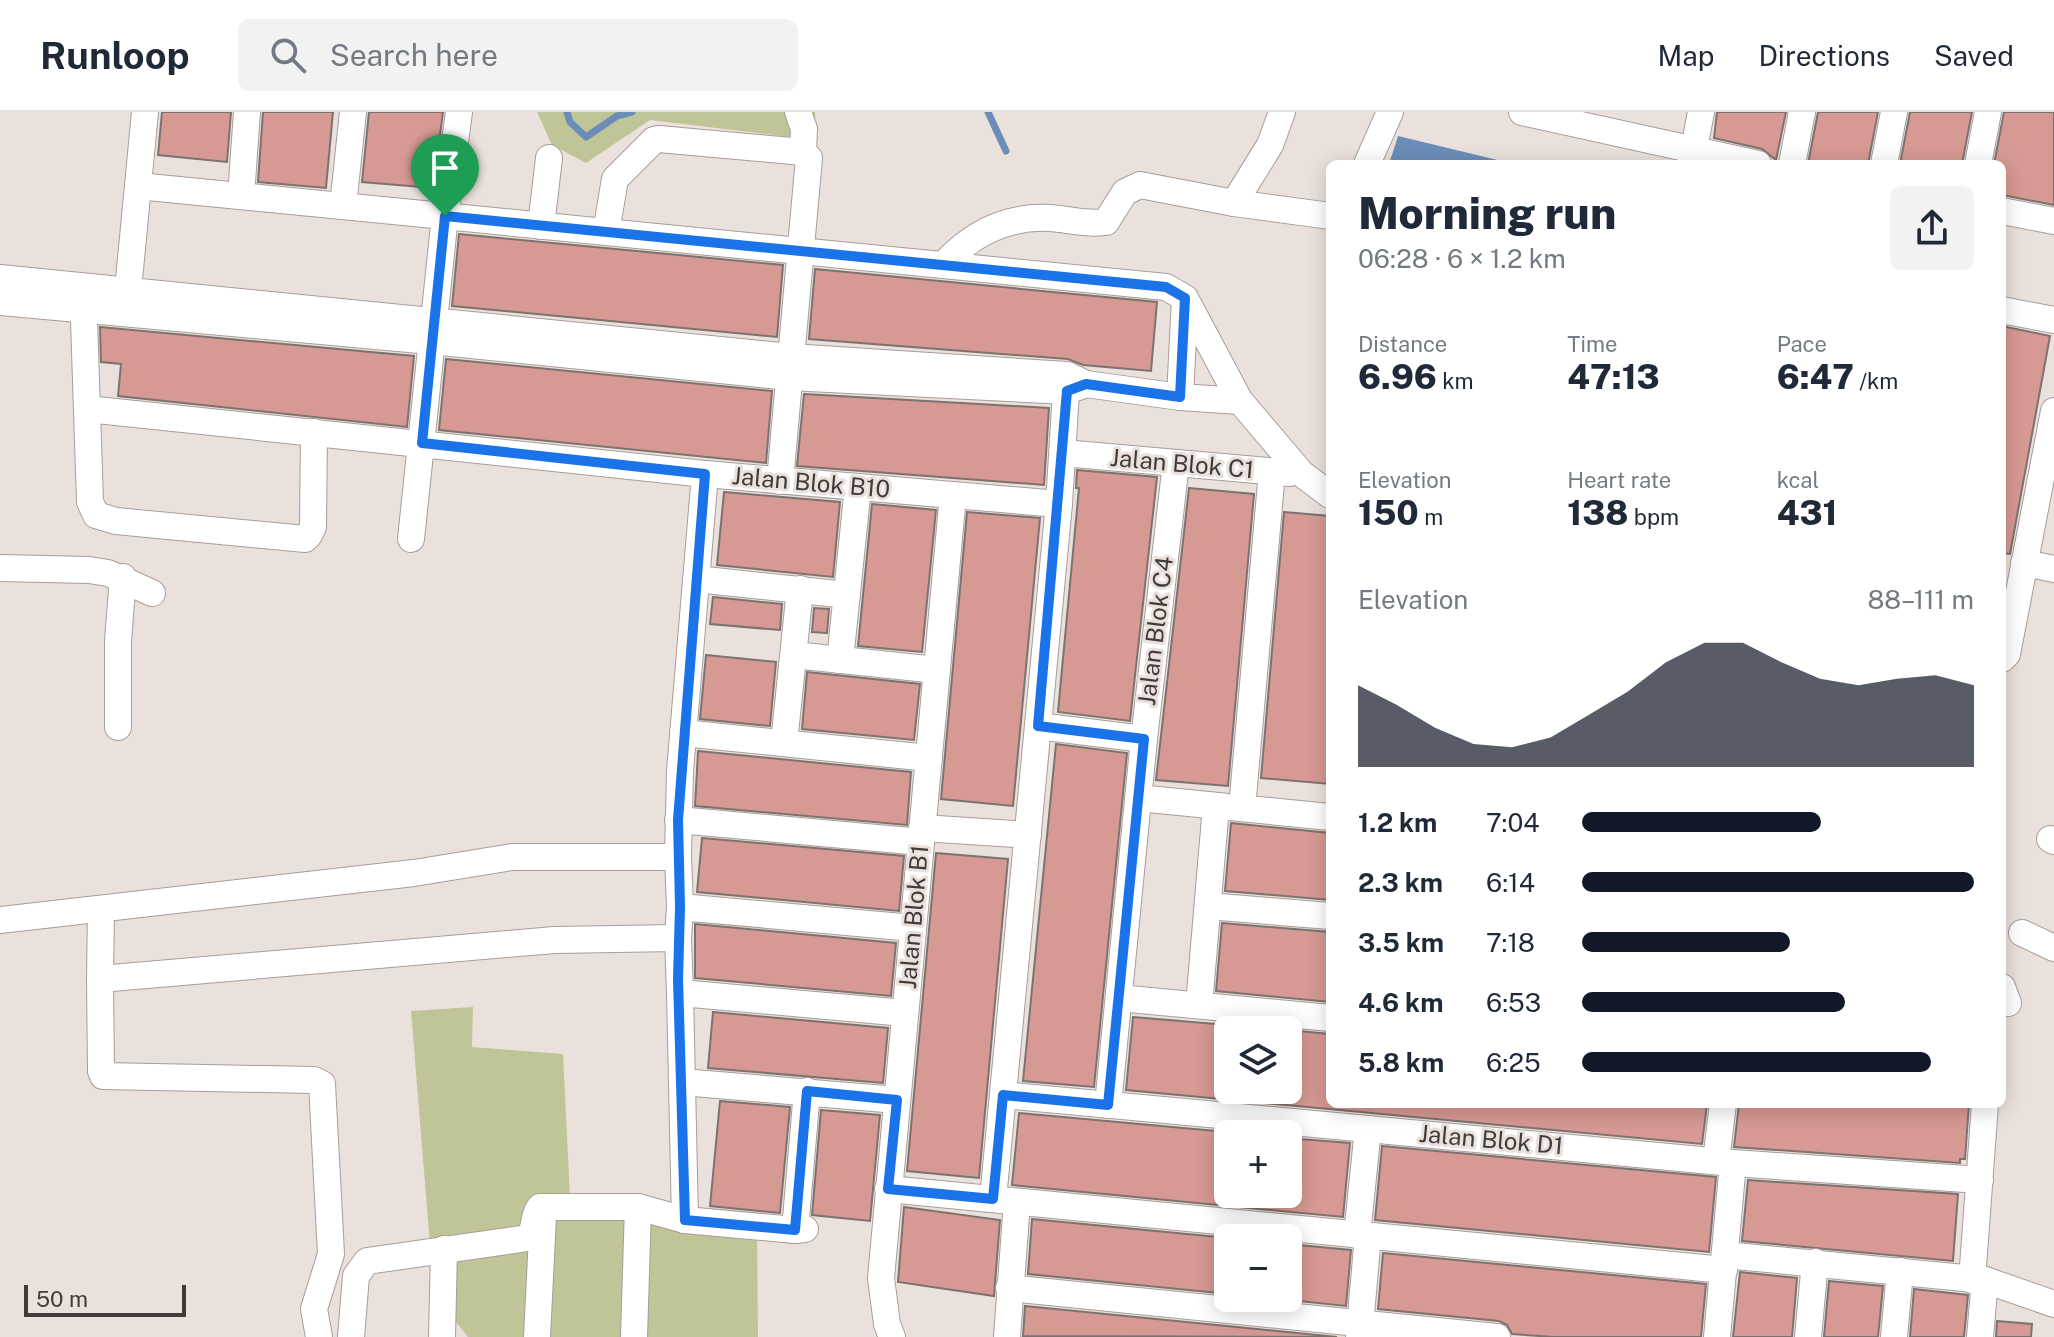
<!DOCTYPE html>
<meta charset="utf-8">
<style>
:root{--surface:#fff;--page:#f2f2f3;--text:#1f2937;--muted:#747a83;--line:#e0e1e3;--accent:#111827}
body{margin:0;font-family:"Public Sans",sans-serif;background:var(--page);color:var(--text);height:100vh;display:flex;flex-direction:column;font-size:30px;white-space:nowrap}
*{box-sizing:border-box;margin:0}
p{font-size:26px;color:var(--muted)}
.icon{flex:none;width:44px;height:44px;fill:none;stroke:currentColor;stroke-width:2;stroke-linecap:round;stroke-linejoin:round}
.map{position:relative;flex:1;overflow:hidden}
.details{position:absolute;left:1326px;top:48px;width:680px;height:948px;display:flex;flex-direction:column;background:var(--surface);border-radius:12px;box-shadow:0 4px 20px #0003}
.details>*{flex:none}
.controls{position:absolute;left:1214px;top:904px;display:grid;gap:16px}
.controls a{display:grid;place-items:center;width:88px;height:88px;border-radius:12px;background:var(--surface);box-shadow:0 4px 20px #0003;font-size:40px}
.scale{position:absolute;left:24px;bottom:20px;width:162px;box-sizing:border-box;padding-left:8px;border:4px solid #403c3a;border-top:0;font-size:22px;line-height:28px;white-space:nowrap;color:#403c3a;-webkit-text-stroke:6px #ebe1dc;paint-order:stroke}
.pin{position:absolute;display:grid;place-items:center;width:68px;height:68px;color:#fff;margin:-82px -34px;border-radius:50% 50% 50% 0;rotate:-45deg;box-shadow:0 0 8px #0007}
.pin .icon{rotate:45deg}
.round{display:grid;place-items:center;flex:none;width:84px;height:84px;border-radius:12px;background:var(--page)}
.headline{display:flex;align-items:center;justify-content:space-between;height:136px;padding:0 32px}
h1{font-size:44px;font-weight:800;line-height:60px}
.metrics{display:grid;grid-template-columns:repeat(3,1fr);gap:12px;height:136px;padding:8px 32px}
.metrics div{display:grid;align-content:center}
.metrics b{font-size:34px;font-weight:800}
.metrics small{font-size:22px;font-weight:400}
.metrics p{font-size:22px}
.chart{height:224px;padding:16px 32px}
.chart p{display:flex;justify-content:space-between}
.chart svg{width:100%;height:144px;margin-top:8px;fill:var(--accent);opacity:.7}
ul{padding:0 32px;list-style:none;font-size:26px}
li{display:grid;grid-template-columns:128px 96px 1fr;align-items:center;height:60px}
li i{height:20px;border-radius:10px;background:var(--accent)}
header{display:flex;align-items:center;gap:48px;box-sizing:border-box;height:112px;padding:0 40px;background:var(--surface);border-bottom:2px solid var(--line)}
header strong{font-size:38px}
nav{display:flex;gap:44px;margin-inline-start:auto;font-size:28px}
.search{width:560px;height:72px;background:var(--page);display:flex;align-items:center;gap:20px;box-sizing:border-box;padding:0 28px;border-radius:12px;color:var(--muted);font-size:30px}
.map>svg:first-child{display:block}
.green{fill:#bfc597}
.water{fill:#6b8db8}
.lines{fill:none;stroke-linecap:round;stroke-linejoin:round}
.stream{stroke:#6b8db8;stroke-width:7}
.building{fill:#d79993;stroke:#7c7270;stroke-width:2}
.street-casing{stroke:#a79d99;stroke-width:28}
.street{stroke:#fff;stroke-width:26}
.route-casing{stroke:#fff;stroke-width:16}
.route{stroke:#1a73e8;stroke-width:10}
.labels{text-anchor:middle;stroke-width:6;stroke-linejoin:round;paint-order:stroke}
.street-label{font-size:24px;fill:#403c3a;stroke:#ebe1dc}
</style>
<header>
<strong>Runloop</strong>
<div class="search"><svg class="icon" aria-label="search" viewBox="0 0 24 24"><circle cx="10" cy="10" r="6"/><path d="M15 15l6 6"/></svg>Search here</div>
<nav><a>Map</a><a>Directions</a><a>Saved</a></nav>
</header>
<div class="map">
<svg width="2054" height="1225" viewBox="0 0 2054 1225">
<rect width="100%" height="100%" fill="#ebe1dc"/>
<g class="green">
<path d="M537,0H815L816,28L650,8L586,51L552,33Z"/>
<path d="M473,895L472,935L563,942L571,1106L757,1116L758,1225H468L434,1182L411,899Z"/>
</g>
<path class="water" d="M1398,24L1514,52H1389Z"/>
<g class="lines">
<g class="stream">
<path d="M567,0L570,10L586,25L617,4L632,0"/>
<path d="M988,0L1006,39"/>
</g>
</g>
<g class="building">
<path d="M162,0H231L227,50L158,43Z"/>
<path d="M263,0H333L326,76L258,70Z"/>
<path d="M369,0H443L433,76L362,70Z"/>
<path d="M1717,0H1786L1776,48L1762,37L1714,26Z"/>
<path d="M1818,0H1878L1868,52H1808Z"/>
<path d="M1910,0H1972L1962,52H1900Z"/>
<path d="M2004,0H2054V93L2002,83V52H1994Z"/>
<path d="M459,122L783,153L777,225L452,194Z"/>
<path d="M815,157L1157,190L1151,259L1083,253L1068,247L809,227Z"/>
<path d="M2002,214L2050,224L2010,442L2002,441Z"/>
<path d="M100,215L414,244L407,315L118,284L121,252L101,250Z"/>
<path d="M446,247L772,279L766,351L439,318Z"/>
<path d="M804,282L1049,296L1044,373L797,354Z"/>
<path d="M1077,358L1157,365L1130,609L1058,600L1079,376H1076Z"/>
<path d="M1189,376L1254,382L1228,674L1156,668Z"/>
<path d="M724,380L840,390L833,465L717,453Z"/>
<path d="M872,392L936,398L922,540L858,534Z"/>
<path d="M967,400L1040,406L1013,694L941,687Z"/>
<path d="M1284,400L1330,404V672L1261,666Z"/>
<path d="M713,485L782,492L780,518L710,512Z"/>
<path d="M814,496L829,497L827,521L812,520Z"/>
<path d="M706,543L776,550L770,614L700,607Z"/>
<path d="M807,560L920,572L914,628L802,617Z"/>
<path d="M1056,632L1127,641L1094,975L1023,969Z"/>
<path d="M698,639L911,660L907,713L695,694Z"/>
<path d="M1231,711L1330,721V788L1225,779Z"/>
<path d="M702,726L904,744L899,799L697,780Z"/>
<path d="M936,741L1008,747L979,1066L907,1059Z"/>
<path d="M1222,811L1330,820V890L1216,879Z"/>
<path d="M695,812L896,831L891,884L695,866Z"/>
<path d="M713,900L888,916L883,971L708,956Z"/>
<path d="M1133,905L1287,918H1228V978H1288V918L1330,922V992H1707L1702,1032L1126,978Z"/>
<path d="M720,989L790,995L780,1101L710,1094Z"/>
<path d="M1739,992H1969L1965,1047H1960V1051L1734,1035Z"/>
<path d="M821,998L880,1003L870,1109L812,1103Z"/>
<path d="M1019,1001L1249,1022H1228V1082H1288V1026L1350,1031L1343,1105L1012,1073Z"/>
<path d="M1382,1034L1716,1065L1709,1140L1375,1108Z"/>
<path d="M1748,1068L1958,1082L1953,1149L1742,1129Z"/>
<path d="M904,1095L1000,1108L994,1184L898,1170Z"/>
<path d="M1032,1107L1228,1126V1182L1028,1162Z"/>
<path d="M1288,1132L1351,1138L1346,1194L1269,1186H1288Z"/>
<path d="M1383,1141L1706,1172L1701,1225H1553L1512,1222L1507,1213L1499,1209L1378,1197Z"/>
<path d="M1740,1160L1797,1166L1792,1225H1733Z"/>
<path d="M1829,1169L1883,1174L1878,1225H1824Z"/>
<path d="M1914,1177L1968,1183L1964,1225H1910Z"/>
<path d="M1025,1194L1337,1225L1023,1224Z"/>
<path d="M1997,1209L2032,1212L2031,1225H1996Z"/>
</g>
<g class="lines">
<defs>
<g id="street">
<path d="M798,0L804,17L803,40"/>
<path d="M1522,0L1758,52"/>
<path d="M1367,52L1390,0"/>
<path d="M1691,52L1701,0"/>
<path d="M1792,52L1802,0"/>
<path d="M1884,52L1894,0"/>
<path d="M1978,52L1988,0"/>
<path d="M138,74L1166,175L1185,186L1240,289L1302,362L1330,383"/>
<path d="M241,84L247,0"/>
<path d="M1234,91L1270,33L1282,0"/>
<path d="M343,94L353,0"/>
<path d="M2002,99L2054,109"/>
<path d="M541,114L549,46"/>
<path d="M606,120L615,67L654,28L659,27L803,40"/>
<path d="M943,153C971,122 1006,104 1049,106C1068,107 1087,113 1106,110L1125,80L1140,73L1234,91L1330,104"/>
<path d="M0,166L791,245L1067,263L1086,272L1067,279L789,265L431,229L0,190"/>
<path d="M128,178L145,0"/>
<path d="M86,181L84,208L90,390L96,403L116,409L305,427L309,423L313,415L314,320"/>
<path d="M2002,198L2054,208"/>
<path d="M1086,272L1180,285L1240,289"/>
<path d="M1180,285L1185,186"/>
<path d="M87,297L705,362L1059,392"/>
<path d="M1063,341L1290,361"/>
<path d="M780,369L809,46L803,40"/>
<path d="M411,427L445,104L459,0"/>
<path d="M2024,451L2054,457"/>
<path d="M0,456L89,458L108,461L152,481"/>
<path d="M696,467L847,483"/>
<path d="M794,543L937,558"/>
<path d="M2002,547L2007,542L2054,299"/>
<path d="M840,548L858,375"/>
<path d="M1038,614L1144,627"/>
<path d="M118,615V529L123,465"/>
<path d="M683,621L929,646"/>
<path d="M784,631L800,477"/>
<path d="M1138,686L1330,705"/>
<path d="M1242,696L1272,360"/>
<path d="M678,708L921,730"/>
<path d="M922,716L1028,723"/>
<path d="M2050,727L2054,729"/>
<path d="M1208,794L1330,804"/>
<path d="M680,795L913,816"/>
<path d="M101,797L100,867L554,828L678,826"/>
<path d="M0,808L414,761L512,745H678"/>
<path d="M2022,821L2054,836"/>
<path d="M100,867L101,959L103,964L314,968L322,972L331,1142L314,1197L319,1225"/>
<path d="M2002,875L2008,891"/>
<path d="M680,881L905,901"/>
<path d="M1119,886L1330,906"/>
<path d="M1199,893L1216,694"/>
<path d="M682,970L897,988"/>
<path d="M1003,983L1733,1051L1980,1068"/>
<path d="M1108,993L1144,627L1176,351"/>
<path d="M1716,1049L1723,992"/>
<path d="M888,1077L1724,1158"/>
<path d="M993,1087L1059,392L1067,263"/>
<path d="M685,1108L680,881L678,826L680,795L678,745L680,659L705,362"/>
<path d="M795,1118L807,979"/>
<path d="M1357,1123L1368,1017"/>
<path d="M1725,1143L1985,1168L2054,1192"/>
<path d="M1972,1168L1985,992"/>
<path d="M1009,1176L1497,1225"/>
<path d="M351,1225L356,1164L367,1149L528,1126C536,1118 532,1104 540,1095H638L685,1108L795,1118L805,1117"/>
<path d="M442,1225L444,1137"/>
<path d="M537,1225L543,1105"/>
<path d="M634,1225L638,1095"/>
<path d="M892,1225L887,1212L881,1166L953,383"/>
<path d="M1007,1225L1017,1090"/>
<path d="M1359,1225L1368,1124"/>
<path d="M1717,1225L1733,1051"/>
<path d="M1808,1225L1815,1150"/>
<path d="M1894,1225L1900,1159"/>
<path d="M1980,1225L1985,1168"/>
</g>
</defs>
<use href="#street" class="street-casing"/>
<use href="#street" class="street"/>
</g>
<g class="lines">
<defs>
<path id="route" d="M445,104L1166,175L1185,186L1180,285L1086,272L1067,279L1038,614L1144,627L1108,993L1003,983L993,1087L888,1077L897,988L807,979L795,1118L685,1108L678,867L680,795L678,708L705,362L422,331Z"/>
</defs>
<use href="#route" class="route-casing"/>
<use href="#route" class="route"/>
</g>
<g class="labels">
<g class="street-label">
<text transform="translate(1182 352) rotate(5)" y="8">Jalan Blok C1</text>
<text transform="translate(811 371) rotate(5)" y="8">Jalan Blok B10</text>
<text transform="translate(1156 519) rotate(-83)" y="8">Jalan Blok C4</text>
<text transform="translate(914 805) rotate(-85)" y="8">Jalan Blok B1</text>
<text transform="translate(1491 1028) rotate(5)" y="8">Jalan Blok D1</text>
</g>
</g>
</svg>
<div class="controls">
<a><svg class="icon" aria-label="layers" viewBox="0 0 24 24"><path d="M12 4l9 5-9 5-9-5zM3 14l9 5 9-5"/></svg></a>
<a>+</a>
<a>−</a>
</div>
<div class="scale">50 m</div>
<div class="pin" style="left:445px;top:104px;background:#1e9e55"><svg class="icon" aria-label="arrive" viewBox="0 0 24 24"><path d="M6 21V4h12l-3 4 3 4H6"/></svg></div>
<section class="details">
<div class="headline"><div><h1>Morning run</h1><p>06:28 · 6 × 1.2 km</p></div><a class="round"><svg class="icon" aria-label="share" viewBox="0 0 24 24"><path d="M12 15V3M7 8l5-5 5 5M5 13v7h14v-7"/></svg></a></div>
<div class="metrics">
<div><p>Distance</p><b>6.96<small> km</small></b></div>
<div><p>Time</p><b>47:13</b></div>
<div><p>Pace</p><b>6:47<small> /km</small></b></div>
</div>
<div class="metrics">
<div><p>Elevation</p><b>150<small> m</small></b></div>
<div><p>Heart rate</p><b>138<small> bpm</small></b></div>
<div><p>kcal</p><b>431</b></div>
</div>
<div class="chart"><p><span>Elevation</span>88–111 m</p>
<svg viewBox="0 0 160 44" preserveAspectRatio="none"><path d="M0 44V19L10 25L20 32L30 37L40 38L50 35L60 28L70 21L80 12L90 6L100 6L110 12L120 17L130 19L140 17L150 16L160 19V44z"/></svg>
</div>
<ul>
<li><b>1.2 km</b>7:04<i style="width:61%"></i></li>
<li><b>2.3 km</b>6:14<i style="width:100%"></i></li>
<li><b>3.5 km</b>7:18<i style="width:53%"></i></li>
<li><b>4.6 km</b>6:53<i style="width:67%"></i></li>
<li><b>5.8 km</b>6:25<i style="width:89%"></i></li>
</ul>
</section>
</div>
